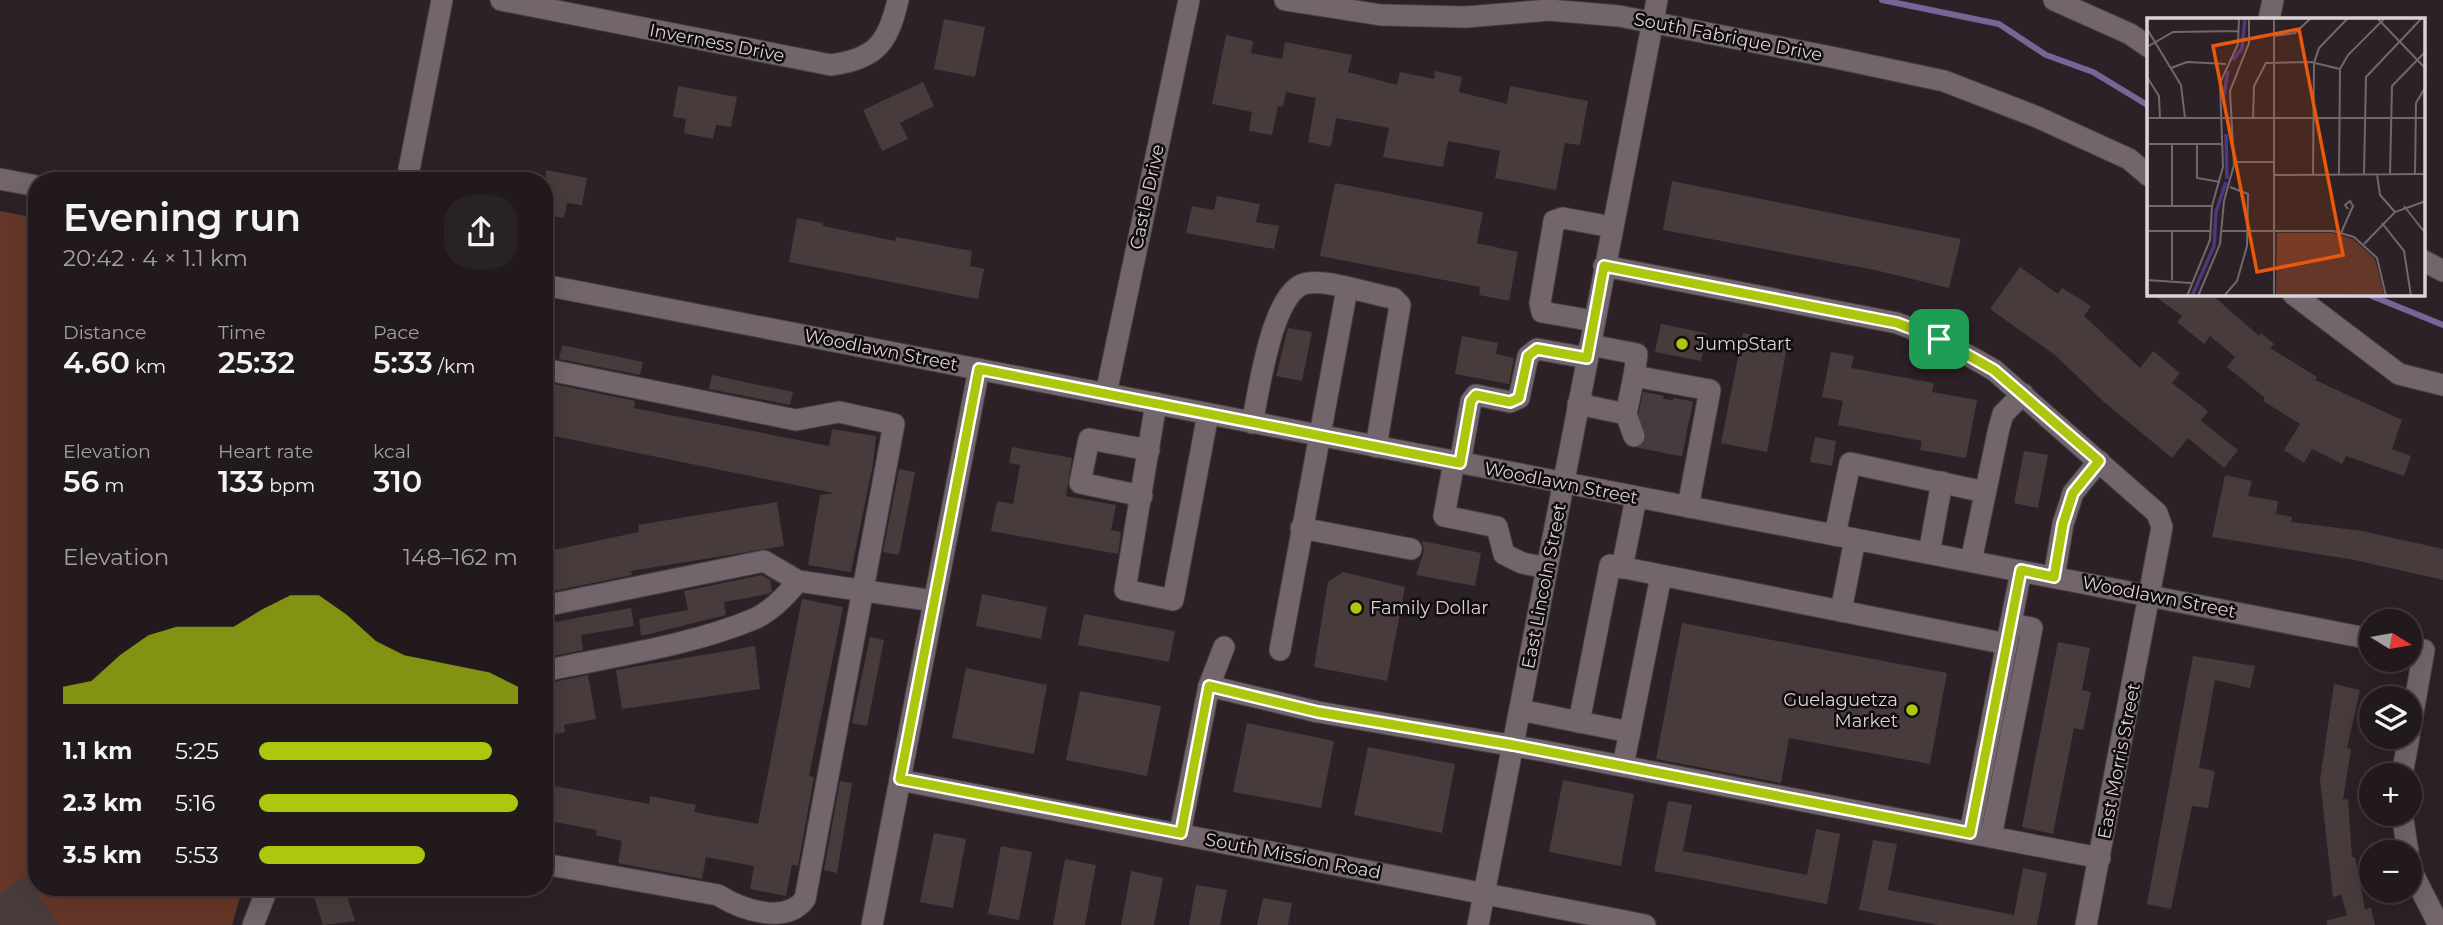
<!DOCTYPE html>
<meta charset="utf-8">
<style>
:root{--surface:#21191c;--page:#292225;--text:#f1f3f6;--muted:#a2a0a3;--line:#3e383b;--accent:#adc60e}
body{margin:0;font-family:Montserrat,sans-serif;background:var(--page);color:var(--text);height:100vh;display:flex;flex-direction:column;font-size:26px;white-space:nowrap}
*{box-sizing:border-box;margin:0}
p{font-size:23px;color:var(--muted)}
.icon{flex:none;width:38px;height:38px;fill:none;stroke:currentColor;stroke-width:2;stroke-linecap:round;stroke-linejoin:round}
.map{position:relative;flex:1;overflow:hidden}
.drawer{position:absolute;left:28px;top:172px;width:525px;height:724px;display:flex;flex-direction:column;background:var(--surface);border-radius:28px;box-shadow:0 7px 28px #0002,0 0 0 2px var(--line)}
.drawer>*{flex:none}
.needle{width:46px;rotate:101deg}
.tools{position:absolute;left:2359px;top:609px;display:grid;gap:14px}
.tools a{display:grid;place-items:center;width:63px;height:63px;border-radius:50%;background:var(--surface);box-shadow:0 7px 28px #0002,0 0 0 2px var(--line);font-size:35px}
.pin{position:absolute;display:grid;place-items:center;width:60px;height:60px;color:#fff;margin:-30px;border-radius:14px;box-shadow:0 4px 10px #0006}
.round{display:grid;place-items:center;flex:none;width:74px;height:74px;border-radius:28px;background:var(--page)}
.overview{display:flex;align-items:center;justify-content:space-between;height:119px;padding:0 35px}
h1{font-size:38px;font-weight:600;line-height:52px}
.metrics{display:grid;grid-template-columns:repeat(3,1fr);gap:10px;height:119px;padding:7px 35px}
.metrics div{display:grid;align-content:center}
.metrics b{font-size:30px;font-weight:600}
.metrics small{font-size:19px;font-weight:400}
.metrics p{font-size:19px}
.chart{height:196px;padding:14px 35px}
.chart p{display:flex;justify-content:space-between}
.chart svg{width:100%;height:126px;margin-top:7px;fill:var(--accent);opacity:.7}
ul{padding:0 35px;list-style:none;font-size:23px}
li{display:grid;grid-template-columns:112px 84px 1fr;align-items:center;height:52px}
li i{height:18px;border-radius:9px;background:var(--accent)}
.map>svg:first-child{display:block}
.green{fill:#653728}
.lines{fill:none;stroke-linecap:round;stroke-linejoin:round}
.stream{stroke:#766698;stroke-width:6}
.building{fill:#483b3c}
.minor-tunnel{stroke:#463c40;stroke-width:21;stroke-dasharray:21 10;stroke-linecap:butt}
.minor-casing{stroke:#473f43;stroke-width:23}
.minor{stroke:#72656b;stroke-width:21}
.route-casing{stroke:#fff;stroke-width:14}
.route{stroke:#adc60e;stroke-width:9}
.poi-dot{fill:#adc60e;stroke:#110c0f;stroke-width:2.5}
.labels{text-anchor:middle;stroke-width:5;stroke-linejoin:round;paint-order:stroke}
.street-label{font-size:18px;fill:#dad3d6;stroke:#110c0f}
.poi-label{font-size:18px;fill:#dad3d6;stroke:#110c0f;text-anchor:start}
.inset-river{fill:none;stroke:#4b387e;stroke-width:3.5}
.inset-road{fill:none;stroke:#72686c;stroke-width:2}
.view{fill:#e8590c;fill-opacity:0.15;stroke:#e8590c;stroke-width:3.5}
.inset-edge{fill:none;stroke:#dad3d6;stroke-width:3.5}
</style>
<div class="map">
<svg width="2443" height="925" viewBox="0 0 2443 925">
<rect width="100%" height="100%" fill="#2c2126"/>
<path class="green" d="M0,211L37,218V887H243L232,925H0Z"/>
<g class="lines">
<g class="stream">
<path d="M1882,0L1999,24L2046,55L2093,72L2149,106"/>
<path d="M2367,294L2443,325"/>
</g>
</g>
<g class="building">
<path d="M944,19L985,27L975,77L934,69Z"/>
<path d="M1226,35L1253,41L1251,53L1282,59L1285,42L1352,55L1348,72L1397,85L1400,72L1434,79L1435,71L1462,77L1459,92L1507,104L1510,86L1588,101L1580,145L1565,143L1556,190L1495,178L1500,151L1465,144L1448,141L1443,167L1383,157L1389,128L1353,121L1336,118L1331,147L1308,142L1316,98L1286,92L1283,107L1278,106L1272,135L1249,131L1252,112L1212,104Z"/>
<path d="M923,82L934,106L900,123L908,139L882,151L863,110Z"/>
<path d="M678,86L737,97L731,127L716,125L713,139L684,133L686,119L673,117Z"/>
<path d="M546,170L587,178L582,205L567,203L564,218L544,214Z"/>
<path d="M1672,181L1961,239L1949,288L1875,270L1663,230Z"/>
<path d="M1335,183L1483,212L1477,243L1518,252L1509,301L1479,295L1480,287L1320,256Z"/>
<path d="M1217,196L1260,204L1256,222L1279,226L1274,249L1186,233L1192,206L1214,210Z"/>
<path d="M797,218L823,223V226L895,241L896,237L972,251L970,266L984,269L978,299L789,262Z"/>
<path d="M2020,267L2058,294L2062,288L2091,306L2084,316L2140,368L2153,351L2180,373L2172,383L2208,411L2201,421L2238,450L2224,468L2188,438L2172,458L2103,401L2055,355L1990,309Z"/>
<path d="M2152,294H2211L2259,336L2261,333L2274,344L2270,348L2317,377L2315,380L2402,420L2392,449L2411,456L2404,476L2346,456L2342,464L2312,449L2304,463L2284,450L2300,424L2263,401L2265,398L2227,367L2235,357L2210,336L2204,344L2177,322L2182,316Z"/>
<path d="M1661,324L1706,333L1701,361L1655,352Z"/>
<path d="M1288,328L1312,332L1302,381L1276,376Z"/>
<path d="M1743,333L1788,342L1767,452L1721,443Z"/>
<path d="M1462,336L1498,343L1496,354L1514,358L1509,384L1455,374Z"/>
<path d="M562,345L643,362L640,375L559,359Z"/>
<path d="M1831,352L1854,356L1851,368L1934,383L1932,392L1977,400L1966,458L1920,450L1922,441L1838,425L1843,401L1822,397Z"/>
<path d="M712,375L793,392L790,405L709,389Z"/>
<path d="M554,384L635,401L634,408L829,446L832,429L876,436L873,464L851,572L808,565L820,495L834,493L544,434V389L552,391Z"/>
<path d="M1644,395L1692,404L1682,456L1639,448L1647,438L1640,413Z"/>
<path d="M1815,437L1836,441L1832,466L1810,462Z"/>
<path d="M1012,447L1072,458L1066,496L1116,505L1111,530L1121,532L1118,554L991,531L997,501L1013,504L1020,465L1009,463Z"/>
<path d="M2024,451L2048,455L2038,508L2014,503Z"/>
<path d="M899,469L915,472L899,555L883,552Z"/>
<path d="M2225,475L2252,481L2248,496L2278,501L2276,514L2292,517L2291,522L2362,531L2443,549V580L2355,560L2212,537Z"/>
<path d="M777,502L784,546L631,571L632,575L544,593V552L639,532L638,525Z"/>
<path d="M1422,541L1481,553L1475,586L1416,575L1424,551Z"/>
<path d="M1343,572L1405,587L1387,681L1314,667L1328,582Z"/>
<path d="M762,575L770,580L772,591L768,594L724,602L726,615L641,636L639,619L688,610L684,591Z"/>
<path d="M982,594L1047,607L1041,639L976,626Z"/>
<path d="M802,599L843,607L809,776L814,777L798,866L792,865L786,896L750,889L754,866L706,857L702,879L618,863L622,841L596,835L597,830L544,820V784L649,804L650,796L696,805L694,812L758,824Z"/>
<path d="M631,608L634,626L581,635L583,650L544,658V624Z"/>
<path d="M1084,614L1175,631L1169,662L1078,645Z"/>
<path d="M1682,623L1947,673L1930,764L1789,738L1781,783L1656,759Z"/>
<path d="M870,637L884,640L867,726L852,723Z"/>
<path d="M2058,642L2090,648L2082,690L2091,692L2083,730L2074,728L2053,834L2022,827Z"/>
<path d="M755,646L760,689L622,709L616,670Z"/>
<path d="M2193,656L2255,666L2250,688L2215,680L2199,768L2215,771L2208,808L2192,806L2171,909L2147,904Z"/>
<path d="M966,668L1047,685L1034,754L952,738Z"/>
<path d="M588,675L596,719L564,725L565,732L544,736V684Z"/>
<path d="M2334,684L2360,690L2347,748L2351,749L2343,800L2348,799L2352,857H2355L2365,909L2371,908L2375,925H2327L2326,921L2347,915L2341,895L2333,897L2320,780Z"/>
<path d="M1080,691L1161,706L1147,776L1066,760Z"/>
<path d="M1247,723L1334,741L1321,808L1233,792Z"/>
<path d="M1368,747L1455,764L1442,833L1354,815Z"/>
<path d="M1563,780L1634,794L1621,866L1549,852Z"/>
<path d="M840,781L852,783L837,873L824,870Z"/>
<path d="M1668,801L1692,805L1683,851L1807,875L1816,829L1840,834L1827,904L1654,871Z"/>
<path d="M934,833L966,839L953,908L920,902Z"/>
<path d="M1873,840L1897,844L1888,890L2014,915L2023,868L2047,873L2037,925H1938L1859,910Z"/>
<path d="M1001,846L1032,852L1019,920L988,914Z"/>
<path d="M1065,859L1096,865L1085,925H1053Z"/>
<path d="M1131,871L1163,878L1154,925H1121Z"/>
<path d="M25,875L58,925H0V894Z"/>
<path d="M1196,885L1227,890L1220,925H1189Z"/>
<path d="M311,887H344L355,921L323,925Z"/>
<path d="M1263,898L1292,903L1288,925H1257Z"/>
</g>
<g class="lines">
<g class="minor-tunnel">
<path d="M1641,402L1691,412"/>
<path d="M1637,420L1687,430"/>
<path d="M1634,436L1684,446"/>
</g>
<defs>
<g id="minor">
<path d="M501,0L831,65C876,59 888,43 898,0"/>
<path d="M1285,0L1381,15L1466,17L1549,10L1619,16L1836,58L1944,81L2037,117L2129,159L2149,176"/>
<path d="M2054,0L2130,34L2149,47"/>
<path d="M2269,19L2273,0"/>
<path d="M0,179L37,186"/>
<path d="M407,180L442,0"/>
<path d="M2424,261L2443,271"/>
<path d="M1604,266L1897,323L1939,339L1994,370L2157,513L2162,527L2155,564L2086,925"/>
<path d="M544,285L2371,639"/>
<path d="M2293,294L2399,374L2443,385"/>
<path d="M1594,321L1542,312L1540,303L1554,221L1563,218L1612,227"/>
<path d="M1590,345L1637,354L1634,376"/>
<path d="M544,369L796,420L839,412L894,424L805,899C786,925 742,910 718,895L544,864"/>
<path d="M1106,394L1189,0"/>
<path d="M1156,403L1125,590L1173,600L1208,414"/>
<path d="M1578,404L1626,414L1634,376L1710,390L1688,507"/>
<path d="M1626,414L1634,436"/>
<path d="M1252,423C1259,393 1272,286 1308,283C1330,280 1370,294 1393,298L1400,305L1376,447"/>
<path d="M1454,462L1444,516L1497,527L1504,554L1522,563L1547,568"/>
<path d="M1460,463L1471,401L1476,395L1510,402L1519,398L1528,356L1537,349L1587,358"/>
<path d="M1142,496L1080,483L1089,439L1149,450"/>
<path d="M1301,528L1411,549"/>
<path d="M1835,535L1850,463L1985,492"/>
<path d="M1929,553L1942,482"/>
<path d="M1971,561L1999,428L2003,414L2023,394"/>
<path d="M1622,568L1636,498"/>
<path d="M2054,577L2063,524L2073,493L2099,461"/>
<path d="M544,606L764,561L798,581L934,601"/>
<path d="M1841,611L1855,539"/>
<path d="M1280,650L1347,289"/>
<path d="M544,671C613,656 689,646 754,619C772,611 786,596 798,581"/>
<path d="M1209,686L1318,712L1544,751L2100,858"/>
<path d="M1520,710L1579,722L1610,565L2007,644"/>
<path d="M1579,722L1630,732"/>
<path d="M2410,730L2424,650"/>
<path d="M1623,766L1661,576"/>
<path d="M2402,775L2409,737"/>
<path d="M900,780L1645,925"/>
<path d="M2402,814L2408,852"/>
<path d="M1180,833L1209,686L1224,647"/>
<path d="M1970,833L2021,571"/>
<path d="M1991,837L2032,628L2011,624"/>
<path d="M2410,861L2413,874L2439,925"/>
<path d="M253,925L268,887"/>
<path d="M872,925L979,369"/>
<path d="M1478,925L1657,0"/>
</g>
</defs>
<use href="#minor" class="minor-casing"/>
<use href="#minor" class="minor"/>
</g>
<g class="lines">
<defs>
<path id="route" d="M1604,266L1897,323L1939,339L1994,370L2099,461L2073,493L2063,524L2054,577L2021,570L1970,833L1513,745L1318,712L1209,686L1181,833L900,779L979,369L1460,463L1471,401L1476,395L1510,402L1519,398L1528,356L1537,349L1587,358Z"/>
</defs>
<use href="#route" class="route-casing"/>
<use href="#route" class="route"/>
</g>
<g class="poi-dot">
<circle cx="1682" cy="344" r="7"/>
<circle cx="1356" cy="608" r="7"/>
<circle cx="1912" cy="710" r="7"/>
</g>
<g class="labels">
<g class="street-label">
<text transform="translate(1728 37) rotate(11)" y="6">South Fabrique Drive</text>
<text transform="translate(717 43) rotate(11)" y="6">Inverness Drive</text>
<text transform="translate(1147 197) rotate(-78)" y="6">Castle Drive</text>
<text transform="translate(881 350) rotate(11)" y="6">Woodlawn Street</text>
<text transform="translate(1561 483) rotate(11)" y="6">Woodlawn Street</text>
<text transform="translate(1544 586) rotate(-79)" y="6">East Lincoln Street</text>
<text transform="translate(2159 597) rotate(11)" y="6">Woodlawn Street</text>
<text transform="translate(2119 761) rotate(-79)" y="6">East Morris Street</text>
<text transform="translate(1293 856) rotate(11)" y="6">South Mission Road</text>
</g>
<g class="poi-label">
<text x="1696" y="350">JumpStart</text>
<text x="1370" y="614">Family Dollar</text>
<text x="1898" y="706" text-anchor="end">Guelaguetza<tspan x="1898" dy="21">Market</tspan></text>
</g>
</g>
<g transform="translate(2147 18)">
<rect width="278" height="278" fill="#2c2126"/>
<path d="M130,215H185L206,221L228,241L237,276L129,278Z" fill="#653728"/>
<path class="inset-river" d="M86,42L95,30L98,0M76,82L81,53M79,116L80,161M45,278L67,228L69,194L79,164"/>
<path class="inset-road" d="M127,0V278M230,0L279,51M0,11L34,67L38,100M127,18L148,15L164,0M0,29L26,14L92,13M24,50L40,44L79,46M0,59L12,78L13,100M0,100H279M106,101L107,68L119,45L164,44L193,51M0,126H76M25,126V188M50,126V160L73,164M87,144H127M192,156L193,51L201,37L238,0M217,156L219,59L275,0M230,156L233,177L248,194M243,156L245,68L279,33M268,156L269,85L279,68M127,157L279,156M166,157L167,45L172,30L201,0M1,188H65M257,188L279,216M235,205L257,233L264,278M0,213H64M25,213V262M75,213H186L207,219L230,240L239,278M194,215L206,188L203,183L198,187L201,191M217,226L248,194L279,183M0,262L44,265M1,278V100M40,278L63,222L65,188L76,149L73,65L91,26L92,0M51,278L73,226L77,183L87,147L83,73L102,25V0M77,278L90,263L100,228L101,176L83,169"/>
<path class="view" d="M152,11L196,237L110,254L66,28Z"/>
<rect width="278" height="278" class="inset-edge"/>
</g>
</svg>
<div class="tools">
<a><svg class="needle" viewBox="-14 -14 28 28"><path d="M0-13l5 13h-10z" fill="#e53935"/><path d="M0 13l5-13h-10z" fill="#a2a0a3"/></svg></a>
<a><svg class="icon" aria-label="layers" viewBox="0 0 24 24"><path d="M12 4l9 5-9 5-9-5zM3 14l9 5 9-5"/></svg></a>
<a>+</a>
<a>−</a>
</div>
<div class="pin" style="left:1939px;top:339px;background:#1e9e55"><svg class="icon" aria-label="arrive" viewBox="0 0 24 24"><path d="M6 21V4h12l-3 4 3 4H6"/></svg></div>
<section class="drawer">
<div class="overview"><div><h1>Evening run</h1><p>20:42 · 4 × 1.1 km</p></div><a class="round"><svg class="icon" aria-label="share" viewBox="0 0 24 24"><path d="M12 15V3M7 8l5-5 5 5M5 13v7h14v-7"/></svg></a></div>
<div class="metrics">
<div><p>Distance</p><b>4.60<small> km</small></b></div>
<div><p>Time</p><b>25:32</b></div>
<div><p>Pace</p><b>5:33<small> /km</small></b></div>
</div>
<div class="metrics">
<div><p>Elevation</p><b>56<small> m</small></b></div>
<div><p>Heart rate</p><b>133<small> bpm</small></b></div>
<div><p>kcal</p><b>310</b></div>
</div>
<div class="chart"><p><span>Elevation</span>148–162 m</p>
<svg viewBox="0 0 160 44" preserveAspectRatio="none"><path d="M0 44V38L10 36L20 27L30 20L40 17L50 17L60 17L70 11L80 6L90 6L100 13L110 22L120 27L130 29L140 31L150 33L160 38V44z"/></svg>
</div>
<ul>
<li><b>1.1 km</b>5:25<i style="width:90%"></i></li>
<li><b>2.3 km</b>5:16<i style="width:100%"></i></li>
<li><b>3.5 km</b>5:53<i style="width:64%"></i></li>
</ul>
</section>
</div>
